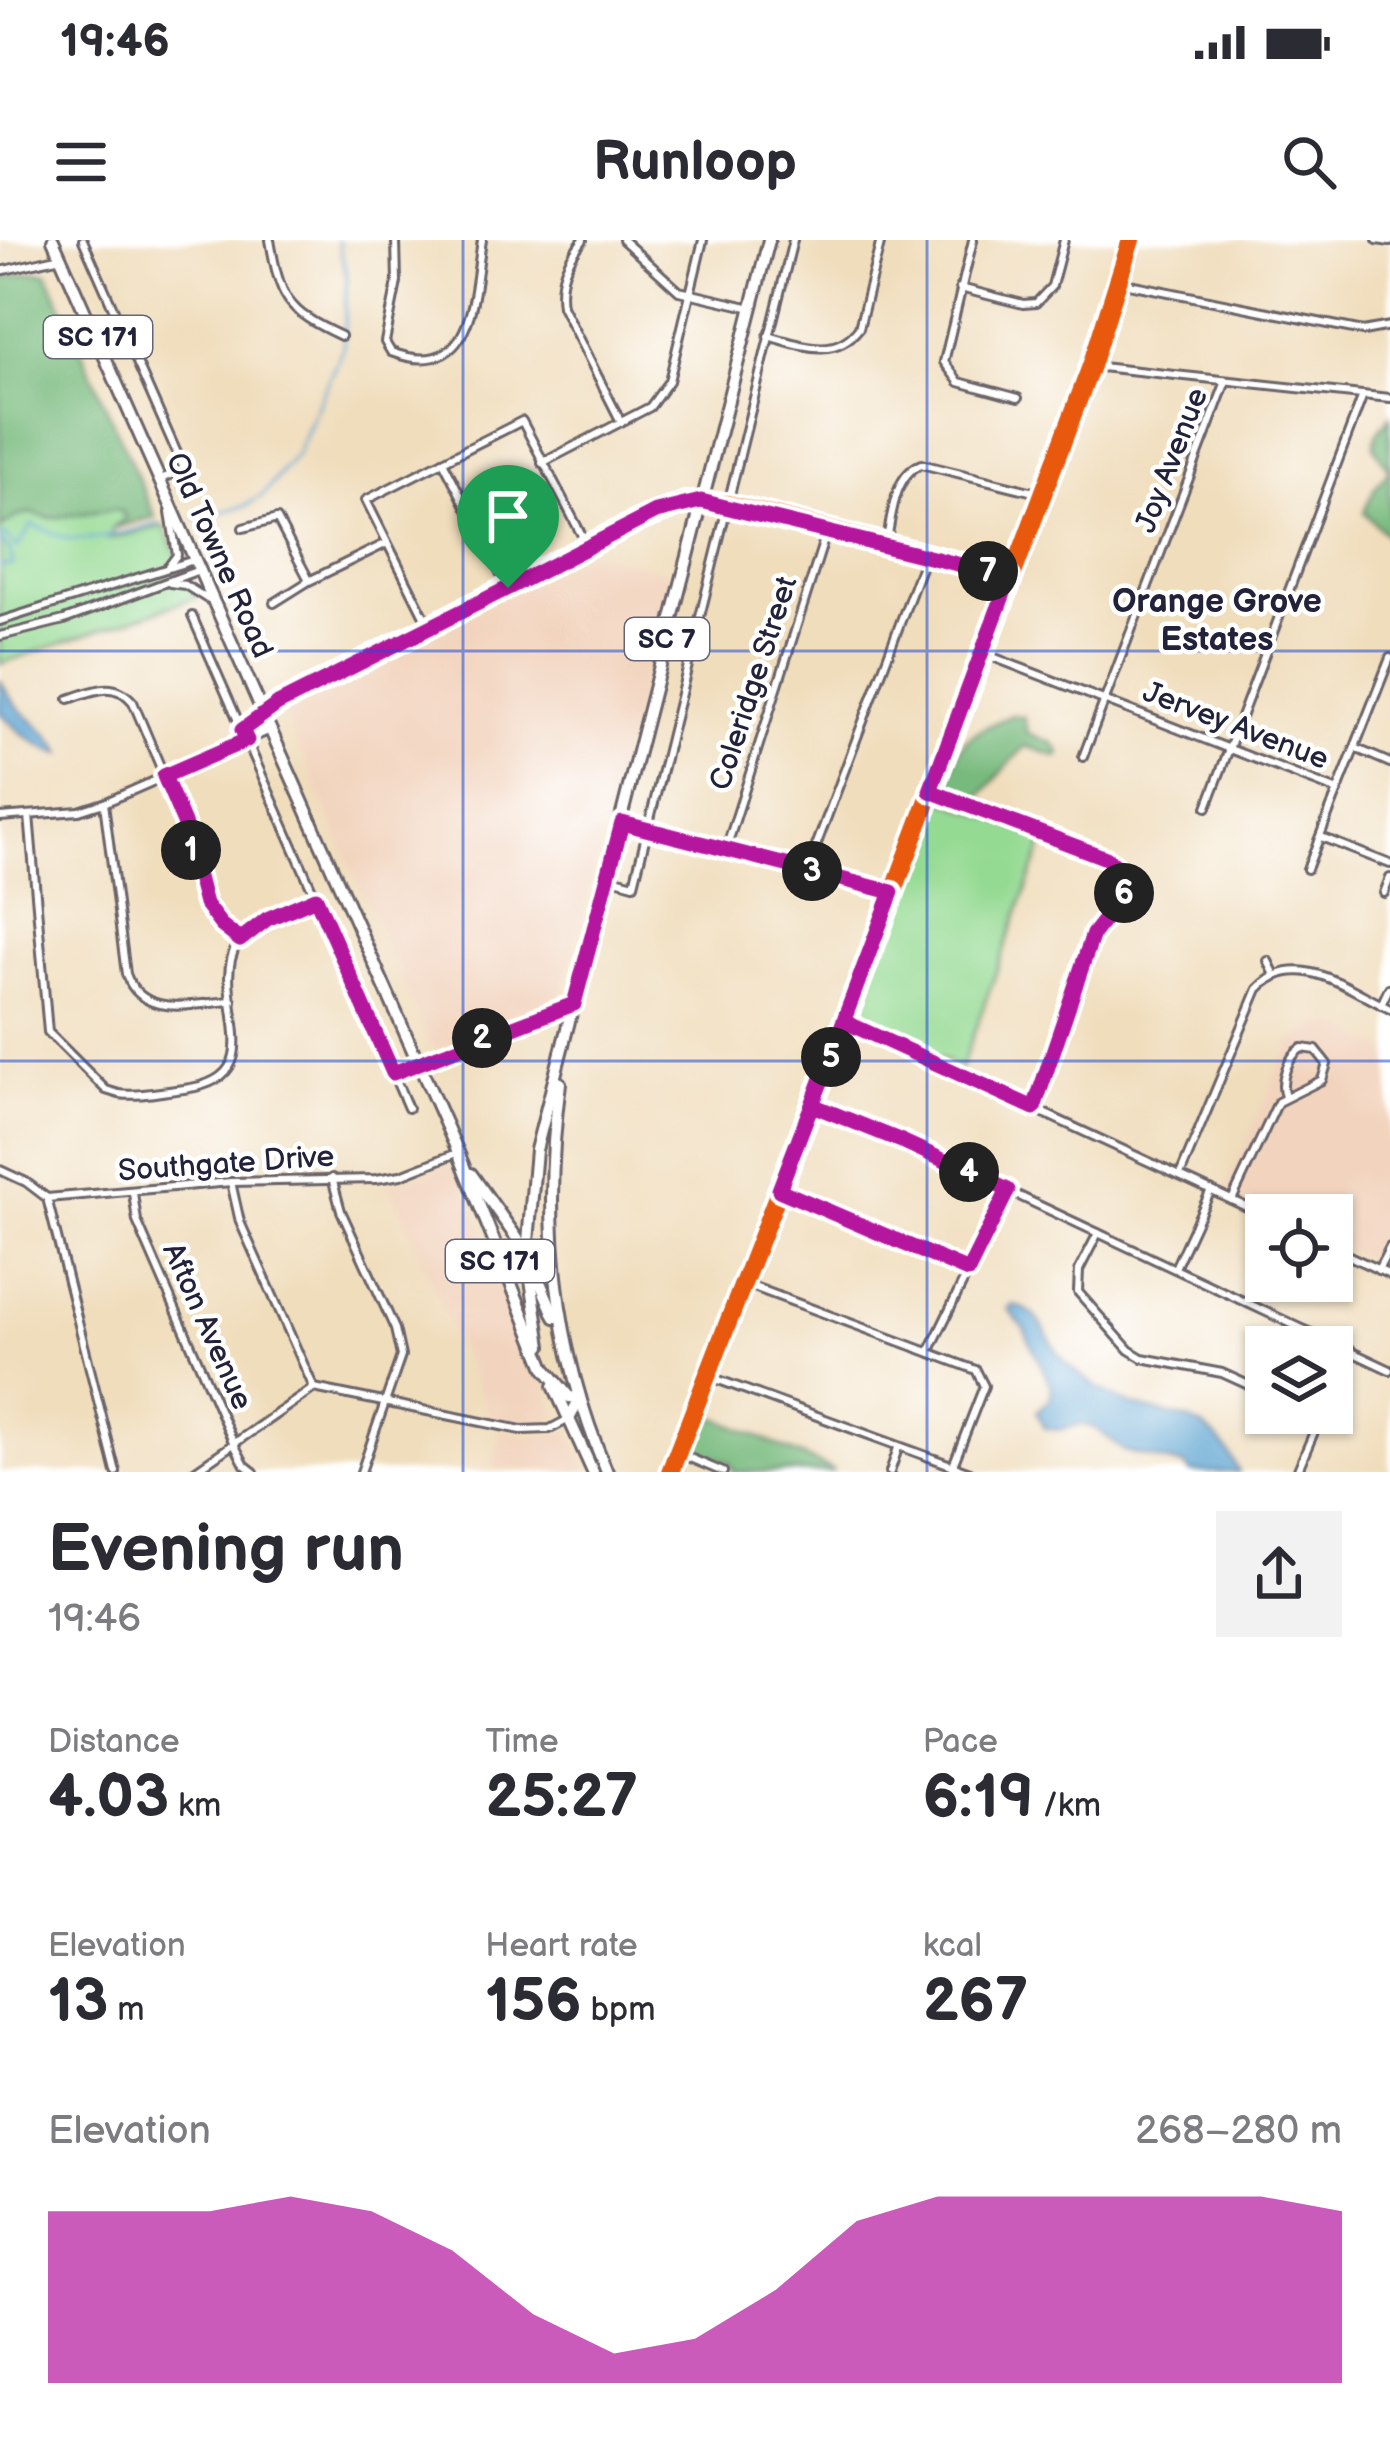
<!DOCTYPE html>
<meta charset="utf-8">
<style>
:root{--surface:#fff;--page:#f2f2f3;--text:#2b2b33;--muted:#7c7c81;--accent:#b5179e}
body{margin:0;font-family:"Balsamiq Sans",sans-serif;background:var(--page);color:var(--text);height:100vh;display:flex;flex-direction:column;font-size:45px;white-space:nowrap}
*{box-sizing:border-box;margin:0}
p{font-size:39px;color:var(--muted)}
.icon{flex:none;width:66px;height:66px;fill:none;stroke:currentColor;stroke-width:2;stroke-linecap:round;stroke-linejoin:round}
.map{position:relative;height:1232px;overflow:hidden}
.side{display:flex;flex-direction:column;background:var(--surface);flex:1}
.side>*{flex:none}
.controls{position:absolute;left:1245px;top:954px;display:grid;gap:24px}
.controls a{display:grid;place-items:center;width:108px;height:108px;border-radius:0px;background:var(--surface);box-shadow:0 3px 9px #0004;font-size:60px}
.pin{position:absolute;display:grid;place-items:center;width:102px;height:102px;color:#fff;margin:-123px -51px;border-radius:50% 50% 50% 0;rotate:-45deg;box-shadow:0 0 12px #0007}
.pin .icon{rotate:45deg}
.km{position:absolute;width:60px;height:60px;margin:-30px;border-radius:50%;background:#222;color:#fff;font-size:33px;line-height:60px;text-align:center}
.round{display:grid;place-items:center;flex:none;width:126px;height:126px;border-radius:0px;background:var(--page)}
.headline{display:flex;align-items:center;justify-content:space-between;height:204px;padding:0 48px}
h1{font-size:66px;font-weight:600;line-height:90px}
.stats{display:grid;grid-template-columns:repeat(3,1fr);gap:18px;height:204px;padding:12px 48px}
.stats div{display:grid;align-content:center}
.stats b{font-size:60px;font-weight:600}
.stats small{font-size:33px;font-weight:400}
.stats p{font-size:33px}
.chart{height:336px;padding:24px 48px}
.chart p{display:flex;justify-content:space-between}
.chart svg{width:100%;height:216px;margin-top:12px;fill:var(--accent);opacity:.7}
.status{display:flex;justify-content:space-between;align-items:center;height:84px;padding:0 60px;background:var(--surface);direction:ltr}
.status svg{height:33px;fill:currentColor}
header{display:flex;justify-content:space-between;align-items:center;height:156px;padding:0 48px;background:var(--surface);font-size:54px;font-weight:600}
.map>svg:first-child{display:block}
.built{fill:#f2d4be}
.green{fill:#95da93;stroke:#5c7e67;stroke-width:3}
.forest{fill:#78ba7d;stroke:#4d6e5c;stroke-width:3}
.water{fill:#59a1cf;stroke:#3e6285;stroke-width:3}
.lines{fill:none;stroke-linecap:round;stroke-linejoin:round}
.stream{stroke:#59a1cf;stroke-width:3}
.minor-casing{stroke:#6a6368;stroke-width:12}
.tertiary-casing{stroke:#6a6368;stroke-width:15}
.primary-casing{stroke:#6a6368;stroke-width:16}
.minor{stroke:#fff;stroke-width:6}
.tertiary{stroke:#fff;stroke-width:9}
.primary{stroke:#fff;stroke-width:10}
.cycleway-casing{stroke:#fff;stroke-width:26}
.cycleway{stroke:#e8590c;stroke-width:18}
.route-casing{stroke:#fff;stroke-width:24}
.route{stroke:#b5179e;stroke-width:15}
.grid{fill:none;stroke:#1d4ed8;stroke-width:3;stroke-opacity:0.55}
.labels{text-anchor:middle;stroke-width:9;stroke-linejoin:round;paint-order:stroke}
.shield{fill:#fff;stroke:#646476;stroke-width:3}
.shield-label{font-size:27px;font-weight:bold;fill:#22223b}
.street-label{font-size:30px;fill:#22223b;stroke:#fff}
.neighbourhood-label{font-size:33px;font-weight:bold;fill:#22223b;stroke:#fff}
</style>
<div class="status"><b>19:46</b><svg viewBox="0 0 49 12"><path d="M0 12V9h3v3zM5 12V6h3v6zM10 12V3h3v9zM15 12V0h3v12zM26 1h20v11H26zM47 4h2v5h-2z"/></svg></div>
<header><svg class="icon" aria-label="menu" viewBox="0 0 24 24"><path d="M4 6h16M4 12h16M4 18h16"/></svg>Runloop<svg class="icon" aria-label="search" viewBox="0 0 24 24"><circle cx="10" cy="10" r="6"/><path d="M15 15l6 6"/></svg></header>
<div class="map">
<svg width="1390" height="1232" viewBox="0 0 1390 1232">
<rect width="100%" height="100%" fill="#fff"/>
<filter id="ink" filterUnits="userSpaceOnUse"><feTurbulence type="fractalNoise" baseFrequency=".00833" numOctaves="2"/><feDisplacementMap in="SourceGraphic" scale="24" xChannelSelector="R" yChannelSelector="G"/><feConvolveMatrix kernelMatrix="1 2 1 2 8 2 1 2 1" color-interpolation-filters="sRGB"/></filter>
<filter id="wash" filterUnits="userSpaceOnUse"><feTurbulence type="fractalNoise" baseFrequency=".004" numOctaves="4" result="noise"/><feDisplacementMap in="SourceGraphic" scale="48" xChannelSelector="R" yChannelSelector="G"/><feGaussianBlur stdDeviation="2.7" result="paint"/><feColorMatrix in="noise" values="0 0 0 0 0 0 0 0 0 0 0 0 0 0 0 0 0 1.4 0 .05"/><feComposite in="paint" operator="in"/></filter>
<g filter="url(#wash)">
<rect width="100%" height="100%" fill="#f0ddbc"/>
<g class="built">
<path d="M592,312L671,333L562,755L466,798L439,808L431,807L283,471Z"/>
<path d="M1319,783L1341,786L1390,812V1015L1386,1027L1332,1003V975H1272L1223,951L1291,802Z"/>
<path d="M448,925L457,930L523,1087L557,1175L550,1183L523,1187L491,1180L388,942L411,939Z"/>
<path d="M501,1191L532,1197L569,1192L586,1232L491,1229Z"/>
</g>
<g class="green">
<path d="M115,269L123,272L125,279L113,288L109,299L164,286L197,357L0,424V288L16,277L30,273L50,278Z"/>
<path d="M938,558L1045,599L961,828L851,777L930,562Z"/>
</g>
<g class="forest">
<path d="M34,32L47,33L155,277L113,288L125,279L123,272L115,269L50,278L30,273L16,277L0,288V38Z"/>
<path d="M1390,176V299L1364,272L1375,248L1389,230L1374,206L1377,193Z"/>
<path d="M1012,475L1024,477L1027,493L1053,503L1060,512L1058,517L1025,506L977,560L945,550C962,496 961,498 1012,475Z"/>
<path d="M713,1176L832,1230L833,1232H734L729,1222L703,1214L693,1206L698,1186Z"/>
</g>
<g class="water">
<path d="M0,439C16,477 47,484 63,514C41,510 16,489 0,473Z"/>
<path d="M1013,1065C1045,1072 1044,1097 1062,1118C1072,1130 1087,1140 1099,1148C1158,1188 1205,1157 1239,1232H1190L1185,1226L1124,1211L1095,1188L1081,1184L1058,1190L1045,1188L1037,1171L1050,1159L1052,1148L1023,1087L1008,1069Z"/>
</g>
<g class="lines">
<g class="stream">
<path d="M195,278L245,266L263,255L297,213L343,107L347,38L338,0"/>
<path d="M0,296H6L18,307L32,285L69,299L101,298L159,284"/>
<path d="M0,300L10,310L13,325L0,326"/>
</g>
</g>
</g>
<g filter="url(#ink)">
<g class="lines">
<defs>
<g id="minor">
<path d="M83,0L184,229L161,239"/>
<path d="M270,0C280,58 286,71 341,96"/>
<path d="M396,0L397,42L385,102L391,112C475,143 473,57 482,0"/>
<path d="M583,0C567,21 558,39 562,66L621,182"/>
<path d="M623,0L679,51L752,68"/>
<path d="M973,0L944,122L959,142L1018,158"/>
<path d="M1377,0L1390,2"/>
<path d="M0,31L61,17"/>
<path d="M1119,42L1363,91L1390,86"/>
<path d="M960,48L1023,64L1036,63L1052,46L1064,0"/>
<path d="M768,96C801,105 835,120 859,88L881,0"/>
<path d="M1091,126L1390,158"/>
<path d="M443,221L508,348"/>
<path d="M542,223L650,167L669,141L703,0"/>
<path d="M243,288L277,279L309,340"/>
<path d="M886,305C892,277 893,236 921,224L1042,254"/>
<path d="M168,327L177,315L170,273"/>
<path d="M170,343L185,345L212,362"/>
<path d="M274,363L309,341L387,303"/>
<path d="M192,376L408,868"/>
<path d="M0,381L194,320"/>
<path d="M430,388L366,260L522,181L588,307"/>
<path d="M0,396L64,380L199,330"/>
<path d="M985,414L1338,551"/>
<path d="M69,459C93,451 114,439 133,462L184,583L205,664L221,685L240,700"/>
<path d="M243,490L278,464L637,281L685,263L727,264L1010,336"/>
<path d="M1355,508L1390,523"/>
<path d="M1083,517L1226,141"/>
<path d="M930,551L1106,618L1120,629L1124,654L1093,695L1034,868"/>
<path d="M104,563L126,734C143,780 192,763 232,761"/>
<path d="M1207,567L1363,155"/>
<path d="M29,575L48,792L106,850L119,854C140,857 163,851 184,849C279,837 207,757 237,704C252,678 290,669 317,658"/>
<path d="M0,577L79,571L104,563L268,491"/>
<path d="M622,583L892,652"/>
<path d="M1321,597L1390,624"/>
<path d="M726,609L827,290"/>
<path d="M1307,629L1390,418"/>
<path d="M807,630L925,317"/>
<path d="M608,637L634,644L793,0"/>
<path d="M1384,653L1390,638"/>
<path d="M1268,721L1275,735"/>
<path d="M1381,765L1389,748"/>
<path d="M845,781L1266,976"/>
<path d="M393,833L571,766"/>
<path d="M812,865L904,902L1390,1130"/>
<path d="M0,930L26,942L47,958L231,942L376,939L401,935L457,913"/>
<path d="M1180,935L1258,749C1297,707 1349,750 1390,769"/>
<path d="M332,938L341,971L395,1089L401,1116L361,1232"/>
<path d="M231,942L240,982L314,1148"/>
<path d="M779,950L968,1031"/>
<path d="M133,953L137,981L234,1204L245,1225L254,1232"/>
<path d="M47,958L116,1232"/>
<path d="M1232,960L1278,862L1322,840L1327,824L1316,810L1302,808C1288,816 1279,841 1285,857"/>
<path d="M1098,993L1079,1030L1078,1052L1129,1110L1142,1118L1222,1133L1266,1153"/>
<path d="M1332,1008L1390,1035"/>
<path d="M1175,1028L1211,950"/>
<path d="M1378,1030L1390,1007"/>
<path d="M743,1043L976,1130L984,1146L952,1228"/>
<path d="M929,1112L1008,950"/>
<path d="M708,1136L970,1232"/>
<path d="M1332,1152L1351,1110"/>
<path d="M678,1213L723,1232"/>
<path d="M193,1232L314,1148L521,1190L550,1189L569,1179"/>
<path d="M890,1232L898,1208"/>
<path d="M1297,1232L1322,1173"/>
</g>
<path id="tertiary" d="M670,1232L845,781L1091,126L1131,0"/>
<g id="primary">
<path d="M53,0L458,912L545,1128L569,1157L580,1158L569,1179"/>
<path d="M560,843C542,978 553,1106 607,1232"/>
<path d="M471,934L526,1011"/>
<path d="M534,1028L555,1077"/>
<path d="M541,1106L527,1013L536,910L769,0"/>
<path d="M554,1146L593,1232"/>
</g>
</defs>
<use href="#minor" class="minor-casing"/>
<use href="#tertiary" class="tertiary-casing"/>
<use href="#primary" class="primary-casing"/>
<use href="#minor" class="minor"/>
<use href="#tertiary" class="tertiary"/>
<use href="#primary" class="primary"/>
<defs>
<g id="cycleway">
<path d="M243,490L278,464L637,281L685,263L727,264L1010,336"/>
<path d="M670,1232L845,781L1091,126L1131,0"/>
</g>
</defs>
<use href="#cycleway" class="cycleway-casing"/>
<use href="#cycleway" class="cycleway"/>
</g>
</g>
<g class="lines" filter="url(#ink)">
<defs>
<path id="route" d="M508,348L278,464L242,490L247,500L164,536L184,583L205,664L221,685L240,700L267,679L316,658L393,833L574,764L622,583L892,652L812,865L904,902L1008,950L968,1031L779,950L807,877L812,865L845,782L1034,868L1093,694L1124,654L1120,629L1106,618L930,551L1010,337L701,261L656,272L508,348"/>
</defs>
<use href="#route" class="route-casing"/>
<use href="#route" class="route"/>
</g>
<path class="grid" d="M463,0V1232M927,0V1232M0,411H1390M0,821H1390"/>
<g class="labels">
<g class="shield">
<rect x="44" y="76" width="108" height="42" rx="9"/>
<rect x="625" y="378" width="84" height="42" rx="9"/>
<rect x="446" y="1000" width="108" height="42" rx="9"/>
</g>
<g class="shield-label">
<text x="98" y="106">SC 171</text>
<text x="667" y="408">SC 7</text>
<text x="500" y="1030">SC 171</text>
</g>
<g class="street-label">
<text transform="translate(1171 220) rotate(-69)" y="10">Joy Avenue</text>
<text transform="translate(220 315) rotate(66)" y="10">Old Towne Road</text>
<text transform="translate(753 443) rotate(-72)" y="10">Coleridge Street</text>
<text transform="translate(1236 485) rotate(21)" y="10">Jervey Avenue</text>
<text transform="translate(226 923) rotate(-4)" y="10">Southgate Drive</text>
<text transform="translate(208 1086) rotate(66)" y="10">Afton Avenue</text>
</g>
<g class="neighbourhood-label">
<text x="1217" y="372">Orange Grove<tspan x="1217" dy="38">Estates</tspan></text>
</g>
</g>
</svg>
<div class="controls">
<a><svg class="icon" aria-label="locate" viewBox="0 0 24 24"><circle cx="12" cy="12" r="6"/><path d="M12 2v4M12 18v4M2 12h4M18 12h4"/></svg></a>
<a><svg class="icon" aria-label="layers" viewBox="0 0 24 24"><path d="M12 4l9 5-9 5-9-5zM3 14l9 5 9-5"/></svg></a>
</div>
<div class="pin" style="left:508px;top:348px;background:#1e9e55"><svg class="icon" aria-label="arrive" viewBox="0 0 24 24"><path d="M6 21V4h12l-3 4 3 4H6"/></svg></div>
<b class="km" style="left:191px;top:610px">1</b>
<b class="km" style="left:482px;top:798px">2</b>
<b class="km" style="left:812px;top:631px">3</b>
<b class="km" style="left:969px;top:932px">4</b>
<b class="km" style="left:831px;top:817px">5</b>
<b class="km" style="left:1124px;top:653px">6</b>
<b class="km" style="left:988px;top:331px">7</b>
</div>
<section class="side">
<div class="headline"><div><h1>Evening run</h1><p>19:46</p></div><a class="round"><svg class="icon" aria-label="share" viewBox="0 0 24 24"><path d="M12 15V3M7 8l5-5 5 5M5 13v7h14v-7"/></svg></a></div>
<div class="stats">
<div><p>Distance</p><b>4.03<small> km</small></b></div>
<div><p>Time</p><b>25:27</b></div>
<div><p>Pace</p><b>6:19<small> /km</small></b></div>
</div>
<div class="stats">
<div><p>Elevation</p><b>13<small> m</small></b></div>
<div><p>Heart rate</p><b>156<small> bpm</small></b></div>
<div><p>kcal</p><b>267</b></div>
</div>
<div class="chart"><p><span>Elevation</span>268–280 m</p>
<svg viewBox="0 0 160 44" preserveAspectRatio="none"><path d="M0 44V9L10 9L20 9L30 6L40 9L50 17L60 30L70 38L80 35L90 25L100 11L110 6L120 6L130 6L140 6L150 6L160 9V44z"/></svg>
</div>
</section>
